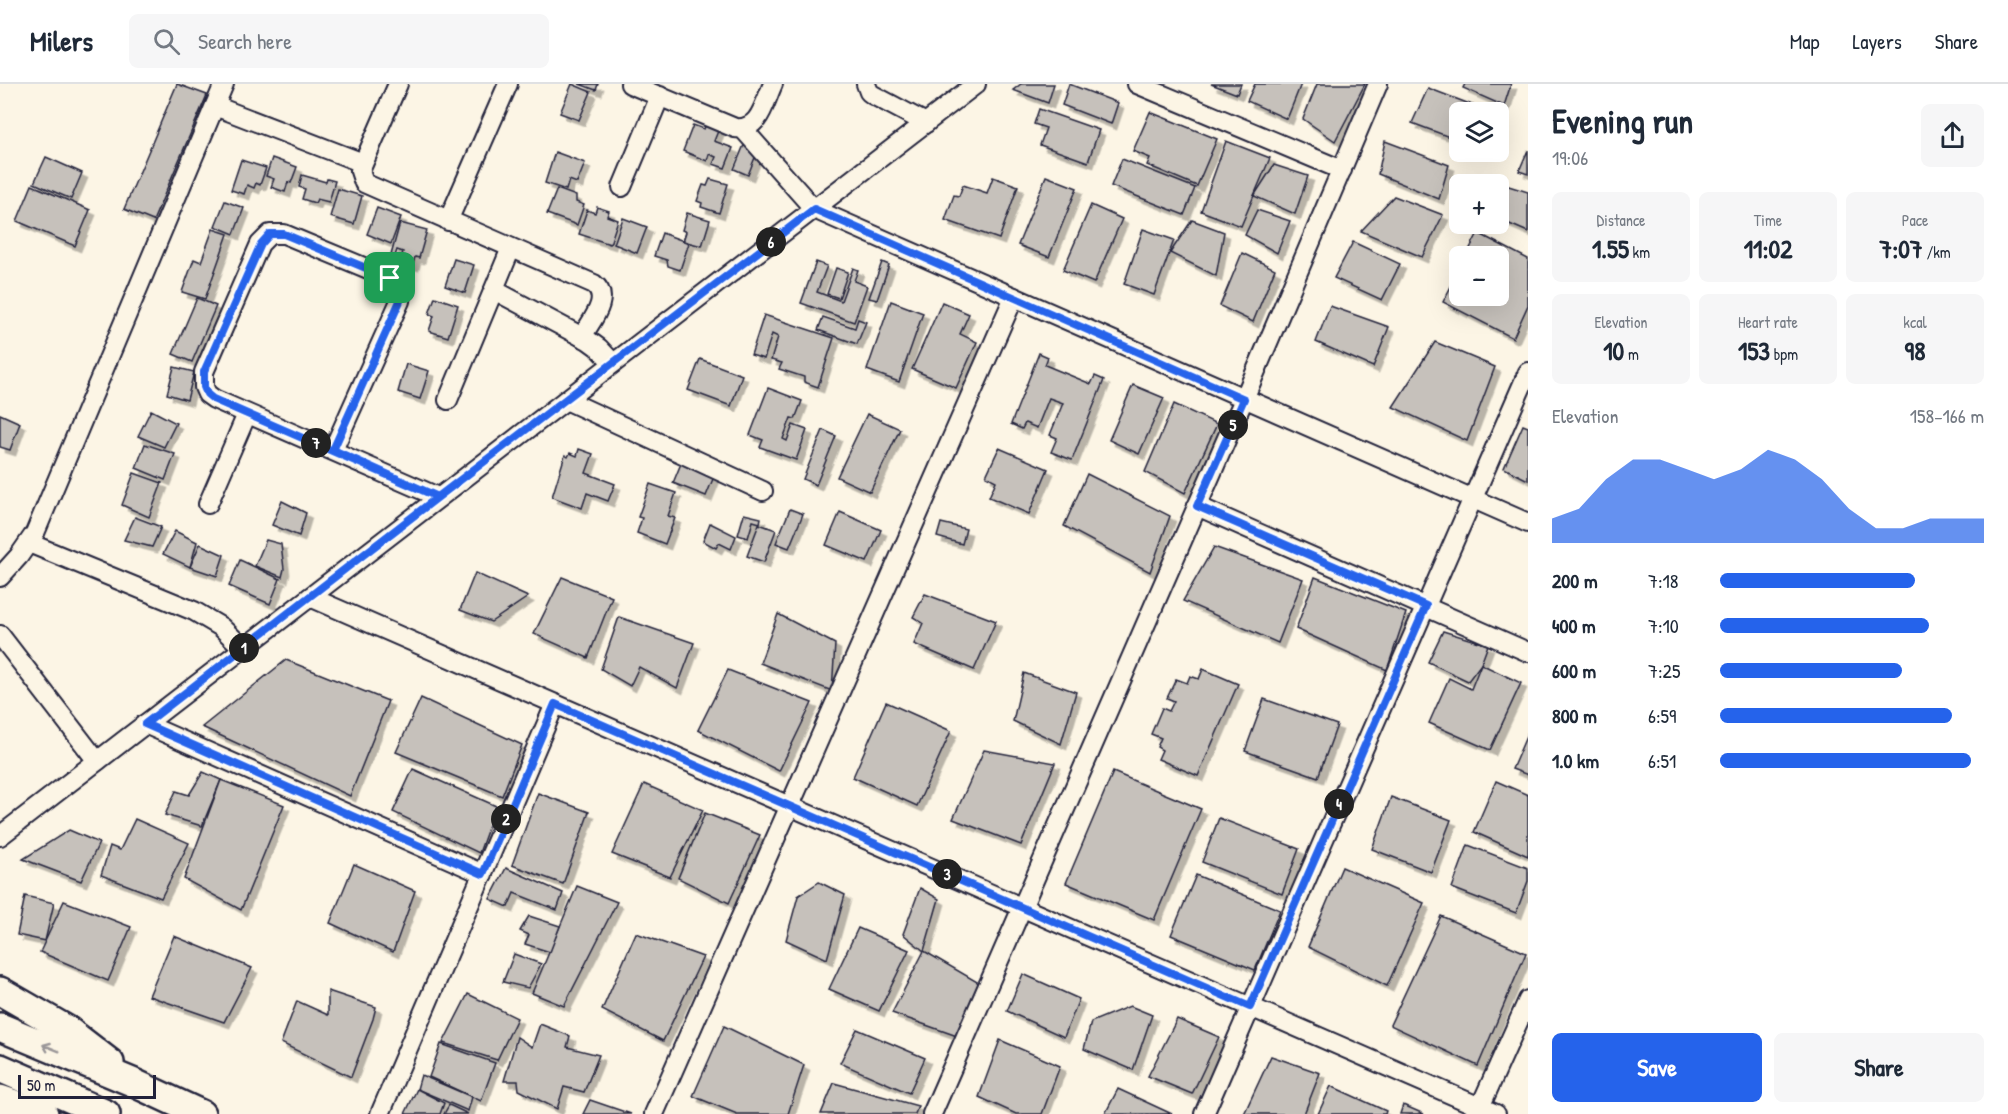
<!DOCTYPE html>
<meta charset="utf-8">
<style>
:root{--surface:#fff;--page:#f6f6f7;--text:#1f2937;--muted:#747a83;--line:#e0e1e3;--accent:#2563eb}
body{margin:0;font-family:"Patrick Hand",sans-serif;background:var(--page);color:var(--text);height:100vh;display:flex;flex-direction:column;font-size:22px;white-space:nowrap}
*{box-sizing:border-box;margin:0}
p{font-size:20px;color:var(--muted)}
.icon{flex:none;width:33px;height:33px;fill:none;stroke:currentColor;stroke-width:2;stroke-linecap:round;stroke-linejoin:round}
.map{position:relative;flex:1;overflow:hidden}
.drawer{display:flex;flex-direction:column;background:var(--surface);width:480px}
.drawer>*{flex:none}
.buttons{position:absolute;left:1449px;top:18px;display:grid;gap:12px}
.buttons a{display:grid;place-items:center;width:60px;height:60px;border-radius:9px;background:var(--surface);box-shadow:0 6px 24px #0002;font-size:30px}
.scale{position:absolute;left:18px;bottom:15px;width:138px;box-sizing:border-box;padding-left:6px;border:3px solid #22223b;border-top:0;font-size:16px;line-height:21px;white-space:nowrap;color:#22223b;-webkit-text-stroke:4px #fcf5e5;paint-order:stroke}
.pin{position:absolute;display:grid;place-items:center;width:51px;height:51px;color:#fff;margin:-26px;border-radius:12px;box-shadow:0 3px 9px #0006}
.km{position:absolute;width:30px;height:30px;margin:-15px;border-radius:50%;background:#222;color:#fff;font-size:16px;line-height:30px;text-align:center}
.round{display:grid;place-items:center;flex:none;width:63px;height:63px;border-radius:9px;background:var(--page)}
.summary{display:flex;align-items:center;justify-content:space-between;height:102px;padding:0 24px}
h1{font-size:33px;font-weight:800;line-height:45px}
.metrics{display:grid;grid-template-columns:repeat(3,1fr);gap:9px;height:102px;padding:6px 24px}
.metrics div{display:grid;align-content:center;border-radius:9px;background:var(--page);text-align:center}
.metrics b{font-size:26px;font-weight:800}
.metrics small{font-size:16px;font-weight:400}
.metrics p{font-size:16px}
.chart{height:168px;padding:12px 24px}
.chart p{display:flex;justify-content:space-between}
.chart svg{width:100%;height:108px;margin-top:6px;fill:var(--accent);opacity:.7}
.action{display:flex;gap:12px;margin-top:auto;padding:12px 24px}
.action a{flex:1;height:69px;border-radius:9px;background:var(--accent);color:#fff;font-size:24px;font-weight:800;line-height:69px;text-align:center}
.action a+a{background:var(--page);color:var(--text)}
ul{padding:0 24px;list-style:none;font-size:20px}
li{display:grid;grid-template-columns:96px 72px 1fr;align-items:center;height:45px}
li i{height:15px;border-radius:8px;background:var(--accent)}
header{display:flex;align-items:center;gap:36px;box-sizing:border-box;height:84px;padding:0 30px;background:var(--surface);border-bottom:2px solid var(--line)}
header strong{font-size:28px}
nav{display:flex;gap:33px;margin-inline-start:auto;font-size:21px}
.search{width:420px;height:54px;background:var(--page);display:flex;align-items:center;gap:15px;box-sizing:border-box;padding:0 21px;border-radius:9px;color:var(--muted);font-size:22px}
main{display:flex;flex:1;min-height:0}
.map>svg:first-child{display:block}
.building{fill:#c6c1bb;stroke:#22223b;stroke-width:1.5;filter:url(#shadow)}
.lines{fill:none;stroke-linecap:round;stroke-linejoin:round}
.minor-casing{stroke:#22223b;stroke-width:22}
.highway-casing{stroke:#22223b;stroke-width:32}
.minor{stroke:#fcf5e5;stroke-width:18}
.highway{stroke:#fcf5e5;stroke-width:27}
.oneway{stroke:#9a9698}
.route-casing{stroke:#fff;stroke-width:12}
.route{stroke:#2563eb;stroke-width:8}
</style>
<header>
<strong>Milers</strong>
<div class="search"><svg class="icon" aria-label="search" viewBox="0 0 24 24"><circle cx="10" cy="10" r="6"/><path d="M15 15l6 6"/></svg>Search here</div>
<nav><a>Map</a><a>Layers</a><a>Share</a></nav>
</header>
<main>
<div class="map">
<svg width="1528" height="1030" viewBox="0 0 1528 1030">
<defs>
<filter id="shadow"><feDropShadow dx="5.5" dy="5.5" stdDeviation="0" flood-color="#0004"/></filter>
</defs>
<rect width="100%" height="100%" fill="#fcf5e5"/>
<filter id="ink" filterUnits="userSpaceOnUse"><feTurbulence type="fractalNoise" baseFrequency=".0167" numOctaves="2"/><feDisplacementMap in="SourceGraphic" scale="12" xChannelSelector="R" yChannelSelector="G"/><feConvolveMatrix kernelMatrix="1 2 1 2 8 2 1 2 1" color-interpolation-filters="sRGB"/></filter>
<g filter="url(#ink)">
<g class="building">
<path d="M177,0L207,11L153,137L124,125Z"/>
<path d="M572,0L591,8L579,36L560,29Z"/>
<path d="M579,0H598L596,6Z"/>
<path d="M1021,0H1054L1048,19L1013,6Z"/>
<path d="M1069,0L1118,19L1111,40L1062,21Z"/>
<path d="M1211,0H1241L1237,10Z"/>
<path d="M1255,0H1301L1287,35L1247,17Z"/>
<path d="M1317,0H1365L1335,57L1303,35Z"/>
<path d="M1465,0H1511L1504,22L1463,4Z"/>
<path d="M1428,4L1480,24L1478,28H1460V57L1412,39Z"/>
<path d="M1039,25L1099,46L1088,78L1040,61L1046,44L1034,40Z"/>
<path d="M1150,28L1217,55L1197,102L1147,81L1150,74L1133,67Z"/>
<path d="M707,37L720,42L714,57L733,64L725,84L713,80L716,73L709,70L707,77L683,67L693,41L704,45Z"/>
<path d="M1226,57L1270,74L1241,142L1201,127Z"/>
<path d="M1385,57L1449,81L1439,115L1378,90Z"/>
<path d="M744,61L758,66L748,91L734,85Z"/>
<path d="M1528,66V90L1519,87Z"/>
<path d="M555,68L585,79L577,99L569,96L566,106L545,99Z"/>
<path d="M46,73L82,89L71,115L34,99Z"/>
<path d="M272,74L297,83L291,99L288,98L285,108L271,103L274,95L266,92Z"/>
<path d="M1122,75L1195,104L1184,131L1111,102Z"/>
<path d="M241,76L266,84L260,101L256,99L254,104L247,101L244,110L231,106Z"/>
<path d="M1274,81L1308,92L1295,130L1254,112Z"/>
<path d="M302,91L326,98L327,95L335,97L329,118L317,115L315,119L302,115L305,105L299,103Z"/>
<path d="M1046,92L1077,104L1049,173L1018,161Z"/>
<path d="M993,93L1018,102L999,155L945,136L954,111L959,112L963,101L987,109Z"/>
<path d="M710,95L728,100L719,129L701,123L702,119L697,117L703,101L707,102Z"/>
<path d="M1499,99L1528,108V148L1498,135Z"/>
<path d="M32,101L90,126L75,162L17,137Z"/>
<path d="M338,105L362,112L354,140L330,133Z"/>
<path d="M557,105L576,112V118L584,121L577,141L547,130Z"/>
<path d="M1394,112L1443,131L1422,173L1361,147Z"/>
<path d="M225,117L244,124L234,150L215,142Z"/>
<path d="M1091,121L1122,135L1094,199L1063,186Z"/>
<path d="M597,123L609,127L607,132L618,136L610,160L579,150L587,126L595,129Z"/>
<path d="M377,124L401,133L391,160L367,150Z"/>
<path d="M1257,126L1290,137L1277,169L1245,151Z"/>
<path d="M687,129L710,136L702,162L683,157L686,148L682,146Z"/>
<path d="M623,134L647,143L637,169L614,160Z"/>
<path d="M1192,136L1224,148L1216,192L1170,169Z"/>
<path d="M400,139L427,146L419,174L415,173L413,181L400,177L403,168L397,166L395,172L391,171Z"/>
<path d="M213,145L228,150L205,215L182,208L194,175L201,178Z"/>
<path d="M1143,145L1174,156L1154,211L1124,200Z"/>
<path d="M662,149L689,159L680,186L668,182L667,176L654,172Z"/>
<path d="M1478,149L1528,175V221L1513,254L1443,218L1460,185V212H1498V172H1466Z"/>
<path d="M1353,158L1400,180L1382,216L1334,194Z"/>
<path d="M1242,169L1275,185L1253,238L1220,222Z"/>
<path d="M454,175L474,181L465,209L445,202Z"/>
<path d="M816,178L827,182L817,208L841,217L853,184L858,186L854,197L867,202L854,238L801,219Z"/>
<path d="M882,178L889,181L877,216L869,214Z"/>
<path d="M836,184L848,188L839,214L827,210Z"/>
<path d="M435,213L458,221L448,253L429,247L434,232L429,230Z"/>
<path d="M197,214L216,222L192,278L173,270Z"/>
<path d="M891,217L923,229L899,298L867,286Z"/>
<path d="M942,218L969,230L960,250L977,258L956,304L912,285Z"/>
<path d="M1330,222L1389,243L1373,283L1316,258Z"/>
<path d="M764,231L834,254L818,303L804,298V293L779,285L782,279L771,276L778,253L772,250L764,275L751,271Z"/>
<path d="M823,233L855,244L858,235L866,238L857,260L818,246Z"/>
<path d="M1435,258L1495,283L1467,357L1393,323Z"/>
<path d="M1039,269L1048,273L1045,281L1091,300L1095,292L1104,296L1072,376L1051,368L1057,354L1050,351L1063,319L1049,314L1037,344L1025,339L1022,345L1011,340Z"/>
<path d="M700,275L742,291L731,322L688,306Z"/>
<path d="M406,280L429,287L420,315L398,308Z"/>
<path d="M174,283L194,288L187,316L167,310Z"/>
<path d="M1133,301L1164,314L1139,370L1109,356Z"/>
<path d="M768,304L802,317L795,335L791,334L783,355L787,357L793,341L807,346L796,376L760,363L763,356L750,351Z"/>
<path d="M1174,320L1217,340L1185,409L1145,388Z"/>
<path d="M151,326L176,339L164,363L138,352Z"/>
<path d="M0,330L20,339L10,366L0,363Z"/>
<path d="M867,330L900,345L870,408L837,393Z"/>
<path d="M1523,341L1528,343V396L1504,384Z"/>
<path d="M823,346L836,352L816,401L803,395Z"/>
<path d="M145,360L175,370L165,396L136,384Z"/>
<path d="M999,364L1048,385L1029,430L989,413L996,397L986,392Z"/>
<path d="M579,365L593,370L586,389L615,400L608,417L587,409L582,424L552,413L565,371L568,373L570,369L577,372Z"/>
<path d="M682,377L715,390L706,412L673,399Z"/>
<path d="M134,389L162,399L149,433L122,421Z"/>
<path d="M1087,390L1170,432L1150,488L1064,442Z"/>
<path d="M650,400L676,409L668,432L675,434L665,460L637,449L642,434L638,433Z"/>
<path d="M282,417L306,429L299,452L272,441Z"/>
<path d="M790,425L803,430L789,464L776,459Z"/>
<path d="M840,428L881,446L867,478L826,461Z"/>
<path d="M744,430L761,434L760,439L753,437L748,454L738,451Z"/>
<path d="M135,433L161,443L152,463L124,456Z"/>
<path d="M710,439L736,452L731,465L719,459L716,464L703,457Z"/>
<path d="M941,439L966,445L962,460L937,453Z"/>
<path d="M759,440L776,446L764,478L747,472Z"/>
<path d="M175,447L197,458L190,483L163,470Z"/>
<path d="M266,456L281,460L284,485L282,493L255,482Z"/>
<path d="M200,460L224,471L217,492L190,483Z"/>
<path d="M1214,463L1303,495L1278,559L1183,517Z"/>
<path d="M240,476L280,495L270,520L229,502Z"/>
<path d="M475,489L528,513L491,538L460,526Z"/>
<path d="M562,493L612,513L588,574L534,550Z"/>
<path d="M1315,493L1406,529L1387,586L1296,545Z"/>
<path d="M925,510L996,537L974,586L914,560L923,539L913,533Z"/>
<path d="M778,530L835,560L832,607L760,579Z"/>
<path d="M619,533L694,559L677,604L639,583L630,602L601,585Z"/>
<path d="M1443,547L1488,561L1481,580L1468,597L1428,578Z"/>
<path d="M286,576L388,617L350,712L202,643Z"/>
<path d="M1481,580L1521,599L1490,666L1429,639L1449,594L1471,605Z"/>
<path d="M1203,585L1238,600L1198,692L1158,675L1162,666L1157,663L1161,654L1151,650L1162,624L1169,627L1174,617L1167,614L1176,595L1187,599L1190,592L1199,595Z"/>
<path d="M728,586L812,619L779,687L698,646Z"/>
<path d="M1024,589L1076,608L1061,660L1013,637Z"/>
<path d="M421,614L522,661L502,712L396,668Z"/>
<path d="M1264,615L1337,641L1318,693L1245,667Z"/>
<path d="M886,618L951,647L917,722L853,693Z"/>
<path d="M1528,648V691L1512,685Z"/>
<path d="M984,666L1055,679L1021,761L953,735Z"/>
<path d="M413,685L496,722L479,769L393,728Z"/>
<path d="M203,688L221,696L202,742L165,731L176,707L189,711Z"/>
<path d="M1113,688L1201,725L1154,836L1066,799Z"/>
<path d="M221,696L284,721L241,826L184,795Z"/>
<path d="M1496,697L1528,711V772L1474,748Z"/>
<path d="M644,700L703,726L670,793L612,770Z"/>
<path d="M538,709L589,728L563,800L512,781Z"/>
<path d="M1391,713L1451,736L1431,788L1372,765Z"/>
<path d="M705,729L760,751L729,819L678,794Z"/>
<path d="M1219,734L1299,765L1282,810L1202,778Z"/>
<path d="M135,735L189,759L161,814L101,791L110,762L120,766Z"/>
<path d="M69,746L99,759L81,797L23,775Z"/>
<path d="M1468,761L1528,784V797L1516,829L1452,804Z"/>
<path d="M354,780L415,807L393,868L330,839Z"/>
<path d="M1342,783L1424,819L1387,902L1308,863Z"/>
<path d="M506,784L563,809L557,826L514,809L508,823L490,815Z"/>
<path d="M1196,791L1280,826L1255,886L1171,851Z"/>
<path d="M819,798L845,811L827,875L786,856L798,812Z"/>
<path d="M577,802L617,818L564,922L532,909Z"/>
<path d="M920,804L939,815L924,867L903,850Z"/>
<path d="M25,812L54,819L45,857L17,851Z"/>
<path d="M64,817L131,843L108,897L40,868Z"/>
<path d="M529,832L560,842L550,868L525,860L529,851L520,847Z"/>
<path d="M1441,832L1526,869L1478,982L1390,941Z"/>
<path d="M858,844L909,866L879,927L829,905Z"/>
<path d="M636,849L703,873L663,957L602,926Z"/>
<path d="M174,852L252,884L224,938L149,912Z"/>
<path d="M924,867L979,899L957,952L892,929Z"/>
<path d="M514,870L541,880L528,904L503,898Z"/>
<path d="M1023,890L1079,915L1064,953L1007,927Z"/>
<path d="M328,907L376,923L373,935L351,993L281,959L297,917L328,931Z"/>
<path d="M468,910L517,934L497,976L443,959Z"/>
<path d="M1130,922L1152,931L1133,986L1084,965L1091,938Z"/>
<path d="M1177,935L1219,953L1192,1010L1148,992Z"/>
<path d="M540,940L570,952L567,963L599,971L584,1008L564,1003L557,1025L519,1006L518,997H504L517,953L532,963Z"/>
<path d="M724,942L804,981L788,1030H737L693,1012Z"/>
<path d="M857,945L925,974L909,1009L840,979Z"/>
<path d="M1000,956L1060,982L1042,1030H1016L979,1013Z"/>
<path d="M441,960L495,979L481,1017L429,993Z"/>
<path d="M1271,972L1320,989L1304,1030H1244Z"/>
<path d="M421,991L472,1013L468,1027L417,1005Z"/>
<path d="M834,999L918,1022L915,1030H821Z"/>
<path d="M1331,1002L1386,1027L1385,1030H1318Z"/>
<path d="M417,1005L444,1019L440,1030H405Z"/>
<path d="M1118,1005L1172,1030H1105Z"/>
<path d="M590,1016L631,1030H583Z"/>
<path d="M449,1021L468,1030H444Z"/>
<path d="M1403,1021L1424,1030H1400Z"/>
</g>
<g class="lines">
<defs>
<g id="minor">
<path d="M398,0L360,87L364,99L594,200C612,214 590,238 582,253"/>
<path d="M630,0L735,44C760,47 764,19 773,0"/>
<path d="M866,0L869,8L873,11L926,39"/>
<path d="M1137,0L1342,86"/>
<path d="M215,22L363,79"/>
<path d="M743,45L814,125L1528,439"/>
<path d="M622,103L660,12"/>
<path d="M448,137L508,0"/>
<path d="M494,206L588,256L599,264L613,279"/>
<path d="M448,316L511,164"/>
<path d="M566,316L763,407"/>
<path d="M333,366L400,217C402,206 400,200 390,194L284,150H270L260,160L204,288V303L207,310L214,315L438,413"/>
<path d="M208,420L247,330"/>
<path d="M1197,422L1528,568"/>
<path d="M29,459L194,527L221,543L243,564"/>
<path d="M0,493L19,472L35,449L224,0"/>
<path d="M310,513L1496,1030"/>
<path d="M0,551L97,677"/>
<path d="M145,640L483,790"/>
<path d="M0,752L976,0"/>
<path d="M380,1030L555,620"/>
<path d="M654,1030L1014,213"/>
<path d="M932,1030L1244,315L1378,0"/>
<path d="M1204,1030L1528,288"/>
<path d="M1477,1030L1528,916"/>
</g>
<g id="highway">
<path d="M0,907L66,945L110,979"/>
<path d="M0,943L132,998L201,1030"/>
<path d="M0,984L106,1030"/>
<path d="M0,1015L44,1030"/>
</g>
</defs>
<use href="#minor" class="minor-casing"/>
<use href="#highway" class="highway-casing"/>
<use href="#minor" class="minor"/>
<use href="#highway" class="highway"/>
</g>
<defs><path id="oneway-shaft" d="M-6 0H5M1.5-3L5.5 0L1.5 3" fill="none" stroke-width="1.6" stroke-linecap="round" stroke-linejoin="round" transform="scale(1.5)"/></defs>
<use class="oneway" href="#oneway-shaft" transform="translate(51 964) rotate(-158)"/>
</g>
<g class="lines" filter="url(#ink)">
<defs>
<path id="route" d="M390,194C400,200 402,206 400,217L333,366L438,413L145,640L483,790L555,620L1250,923L1426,522L1197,422L1244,315L814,125L438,413L213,315L207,310L204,303V288L261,160L270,150H284L390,194"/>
</defs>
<use href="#route" class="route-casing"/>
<use href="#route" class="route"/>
</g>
</svg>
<div class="buttons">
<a><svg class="icon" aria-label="layers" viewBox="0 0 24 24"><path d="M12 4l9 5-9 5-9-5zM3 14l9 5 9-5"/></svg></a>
<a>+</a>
<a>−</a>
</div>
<div class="scale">50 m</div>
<div class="pin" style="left:390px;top:194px;background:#1e9e55"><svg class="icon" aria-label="arrive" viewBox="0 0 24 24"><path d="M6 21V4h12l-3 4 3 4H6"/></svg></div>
<b class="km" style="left:244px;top:564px">1</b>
<b class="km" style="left:506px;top:735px">2</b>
<b class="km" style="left:947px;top:790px">3</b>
<b class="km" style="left:1339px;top:720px">4</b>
<b class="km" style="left:1233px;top:341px">5</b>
<b class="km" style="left:771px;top:158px">6</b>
<b class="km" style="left:316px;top:359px">7</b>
</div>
<section class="drawer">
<div class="summary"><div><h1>Evening run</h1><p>19:06</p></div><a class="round"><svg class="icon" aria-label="share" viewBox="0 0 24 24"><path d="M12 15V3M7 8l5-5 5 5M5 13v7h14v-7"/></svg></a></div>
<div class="metrics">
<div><p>Distance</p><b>1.55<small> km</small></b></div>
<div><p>Time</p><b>11:02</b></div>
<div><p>Pace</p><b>7:07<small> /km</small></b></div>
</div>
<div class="metrics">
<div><p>Elevation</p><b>10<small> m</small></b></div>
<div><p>Heart rate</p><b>153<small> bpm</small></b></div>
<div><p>kcal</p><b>98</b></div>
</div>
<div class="chart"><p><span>Elevation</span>158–166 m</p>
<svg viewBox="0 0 160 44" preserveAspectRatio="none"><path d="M0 44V34L10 30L20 18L30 10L40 10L50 14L60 18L70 14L80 6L90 10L100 18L110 30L120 38L130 38L140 34L150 34L160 34V44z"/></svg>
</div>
<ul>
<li><b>200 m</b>7:18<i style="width:74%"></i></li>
<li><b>400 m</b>7:10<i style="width:79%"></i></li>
<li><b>600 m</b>7:25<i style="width:69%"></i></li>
<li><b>800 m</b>6:59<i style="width:88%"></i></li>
<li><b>1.0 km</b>6:51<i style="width:95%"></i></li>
</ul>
<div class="action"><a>Save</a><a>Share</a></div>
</section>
</main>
